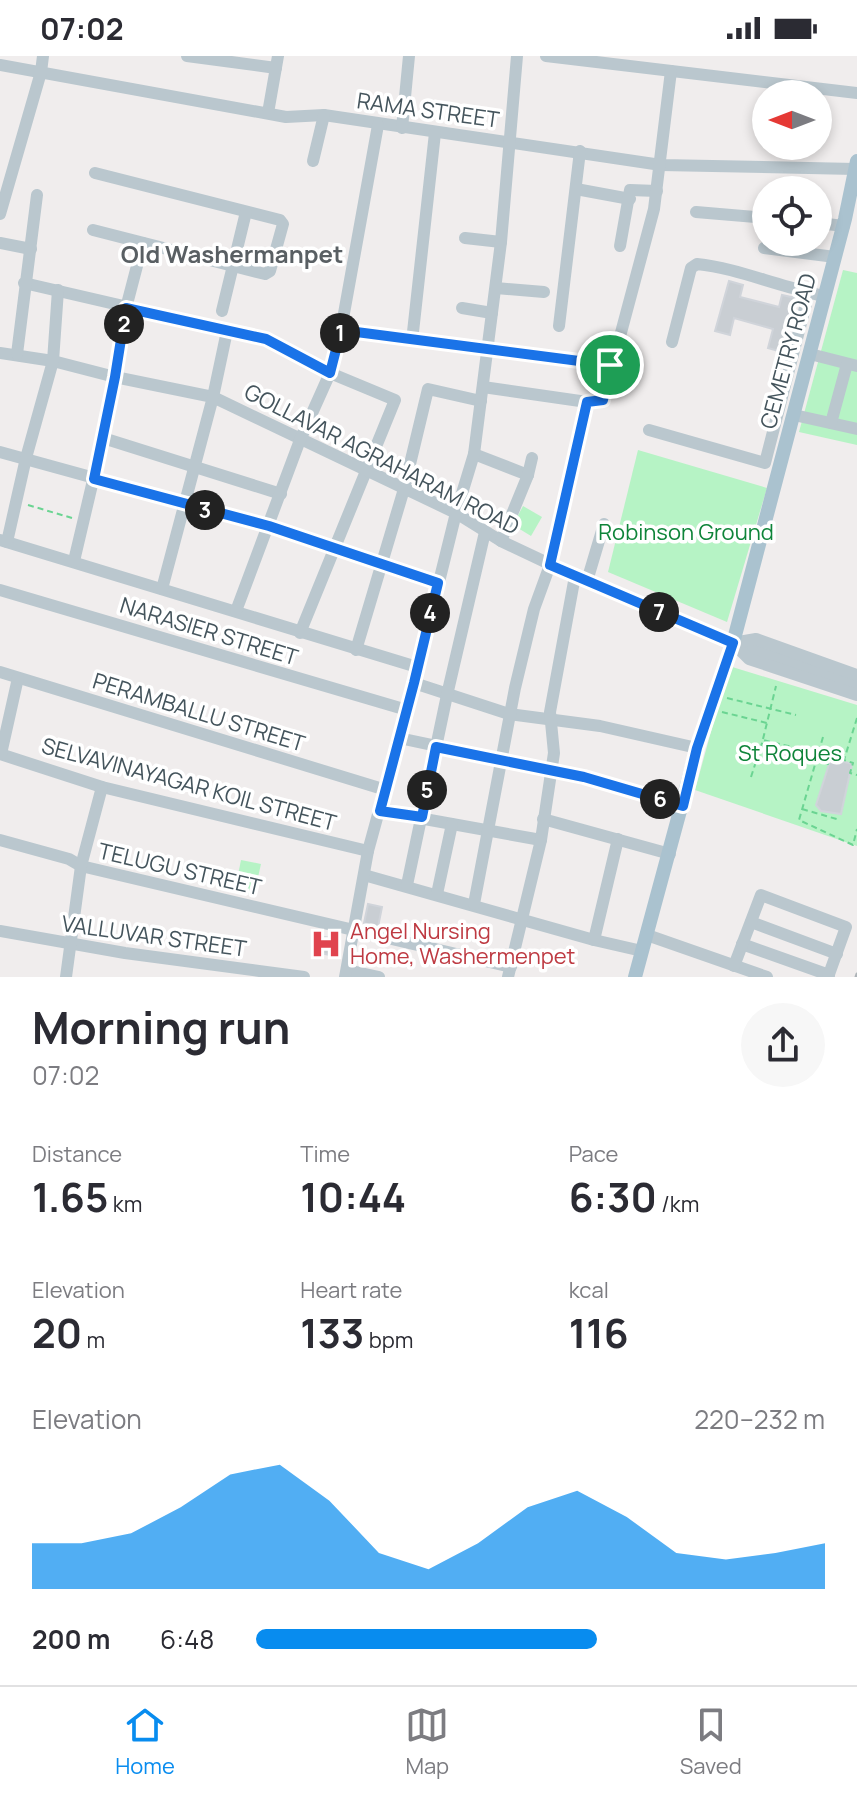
<!DOCTYPE html>
<meta charset="utf-8">
<style>
:root{--surface:#fff;--page:#f7f7f7;--text:#2b2b33;--muted:#7c7c81;--line:#e1e1e2;--accent:#088cef}
body{margin:0;font-family:Manrope,sans-serif;background:var(--page);color:var(--text);height:100vh;display:flex;flex-direction:column;font-size:30px;white-space:nowrap}
*{box-sizing:border-box;margin:0}
p{font-size:26px;color:var(--muted)}
.icon{flex:none;width:44px;height:44px;fill:none;stroke:currentColor;stroke-width:2;stroke-linecap:round;stroke-linejoin:round}
.map{position:relative;height:921px;overflow:hidden}
.details{display:flex;flex-direction:column;background:var(--surface);flex:1}
.details>*{flex:none}
.needle{width:52px;rotate:270deg}
.buttons{position:absolute;left:752px;top:24px;display:grid;gap:16px}
.buttons a{display:grid;place-items:center;width:80px;height:80px;border-radius:50%;background:var(--surface);box-shadow:0 4px 12px #0003;font-size:40px}
.pin{position:absolute;display:grid;place-items:center;width:68px;height:68px;color:#fff;margin:-34px;border:4px solid #fff;border-radius:50%;box-shadow:0 2px 8px #0007}
.km{position:absolute;width:40px;height:40px;margin:-20px;border-radius:50%;background:#222;color:#fff;font-size:22px;line-height:40px;text-align:center}
.round{display:grid;place-items:center;flex:none;width:84px;height:84px;border-radius:42px;background:var(--page)}
.head{display:flex;align-items:center;justify-content:space-between;height:136px;padding:0 32px}
h1{font-size:44px;font-weight:700;line-height:60px}
.metrics{display:grid;grid-template-columns:repeat(3,1fr);gap:12px;height:136px;padding:8px 32px}
.metrics div{display:grid;align-content:center}
.metrics b{font-size:40px;font-weight:700}
.metrics small{font-size:22px;font-weight:400}
.metrics p{font-size:22px}
.chart{height:224px;padding:16px 32px}
.chart p{display:flex;justify-content:space-between}
.chart svg{width:100%;height:144px;margin-top:8px;fill:var(--accent);opacity:.7}
ul{padding:0 32px;list-style:none;font-size:26px}
li{display:grid;grid-template-columns:128px 96px 1fr;align-items:center;height:60px}
li i{height:20px;border-radius:10px;background:var(--accent)}
.status{display:flex;justify-content:space-between;align-items:center;height:56px;padding:0 40px;background:var(--surface);direction:ltr}
.status svg{height:22px;fill:currentColor}
.tab-bar{display:flex;justify-content:space-around;align-items:center;height:112px;border-top:2px solid var(--line);background:var(--surface);font-size:22px;color:var(--muted)}
.tab-bar a{display:grid;justify-items:center;gap:4px}
.tab-bar .current{color:var(--accent)}
.map>svg:first-child{display:block}
.green{fill:#b6f3c5}
.building{fill:#c9ced3;stroke:#d0d4da;stroke-width:2}
.lines{fill:none;stroke-linecap:round;stroke-linejoin:round}
.path{stroke:#6bd492;stroke-width:2;stroke-dasharray:6 4;stroke-linecap:butt}
.minor{stroke:#bac7ce;stroke-width:12}
.major{stroke:#aac2cf;stroke-width:14}
.rail{stroke:#aeb4b8;stroke-width:3}
.route-casing{stroke:#fff;stroke-width:16}
.route{stroke:#1a73e8;stroke-width:10}
.labels{text-anchor:middle;stroke-width:7;stroke-linejoin:round;paint-order:stroke}
.street-label{font-size:22px;fill:#44545c;stroke:#fff}
.park-label{font-size:22px;fill:#0e8439;stroke:#fff}
.health-label{font-size:22px;fill:#be3a42;stroke:#fff;text-anchor:start}
.neighbourhood-label{font-size:24px;font-weight:bold;fill:#595f63;stroke:#fff}
</style>
<div class="status"><b>07:02</b><svg viewBox="0 0 49 12"><path d="M0 12V9h3v3zM5 12V6h3v6zM10 12V3h3v9zM15 12V0h3v12zM26 1h20v11H26zM47 4h2v5h-2z"/></svg></div>
<div class="map">
<svg width="857" height="921" viewBox="0 0 857 921">
<rect width="100%" height="100%" fill="#f0eded"/>
<g class="green">
<path d="M843,214L857,217V389L799,376Z"/>
<path d="M638,394L767,432L727,566L608,516Z"/>
<path d="M523,450L542,461L531,480L513,469Z"/>
<path d="M729,610L857,649V790L695,734Z"/>
<path d="M241,804L261,808L254,839L235,834Z"/>
</g>
<g class="building">
<path d="M729,225L743,229L740,241L779,251L782,239L796,242L782,296L768,292L773,273L734,262L730,279L715,275Z"/>
<path d="M831,702L852,708L841,758L821,755L816,749Z"/>
<path d="M368,848L382,851L378,871L364,867Z"/>
<path d="M323,881L333,882L330,899L320,897Z"/>
</g>
<g class="lines">
<g class="path">
<path d="M28,449L72,462"/>
<path d="M727,642L796,659"/>
<path d="M722,656L767,667"/>
<path d="M857,662L844,704L853,707L850,717L857,719"/>
<path d="M823,681L799,764L853,789L857,773"/>
<path d="M763,683L776,630"/>
<path d="M816,704L828,708L830,701L842,704"/>
<path d="M751,721L763,684L817,697"/>
<path d="M802,753L840,764"/>
</g>
<g class="minor">
<path d="M187,0L276,12"/>
<path d="M546,0L857,37"/>
<path d="M0,9L286,61L324,59L661,109L855,113"/>
<path d="M268,57L278,0"/>
<path d="M402,72L409,0"/>
<path d="M313,105L324,59"/>
<path d="M576,133L630,143"/>
<path d="M696,156L766,162"/>
<path d="M0,158L41,16L43,0"/>
<path d="M818,167L844,170"/>
<path d="M93,174L265,218L270,215L283,168L280,164L95,117"/>
<path d="M465,182L501,186"/>
<path d="M0,187L31,193"/>
<path d="M620,190L630,134L657,135"/>
<path d="M764,192L835,201"/>
<path d="M24,227L266,283L330,317L395,344L300,577"/>
<path d="M496,232L544,236"/>
<path d="M462,252L492,257"/>
<path d="M222,255L246,156"/>
<path d="M559,270L580,95"/>
<path d="M341,274L610,309"/>
<path d="M412,285L435,77"/>
<path d="M672,286L691,212L697,208C736,212 771,228 809,236"/>
<path d="M0,297L53,305L115,321L213,341L456,457L501,485L575,520L733,587L857,630"/>
<path d="M17,298L37,139"/>
<path d="M810,298L857,310"/>
<path d="M483,331L587,346L603,344L654,153L671,15"/>
<path d="M794,359L857,373"/>
<path d="M831,367L847,308"/>
<path d="M649,374L765,407L809,236L825,241"/>
<path d="M103,382L281,438"/>
<path d="M0,396L269,470L438,527"/>
<path d="M474,398L528,419"/>
<path d="M0,484L417,611"/>
<path d="M501,485L528,419L532,402"/>
<path d="M7,486L26,402L53,305L58,234"/>
<path d="M74,505L103,382L126,252L143,187"/>
<path d="M587,525L604,468"/>
<path d="M162,533L213,341L227,275"/>
<path d="M0,534L407,654"/>
<path d="M236,555L300,384L330,317L341,274L378,69"/>
<path d="M356,594L404,433L428,333L481,345"/>
<path d="M0,616L386,734"/>
<path d="M857,619L756,583L733,587L749,603L857,639"/>
<path d="M414,627L509,658L600,670L697,692"/>
<path d="M399,682L584,721L683,750"/>
<path d="M0,698L102,731L368,795"/>
<path d="M1,698L18,622"/>
<path d="M380,755L541,784"/>
<path d="M543,763L670,798"/>
<path d="M0,784L69,803L81,810L511,911"/>
<path d="M364,819L594,884L642,895"/>
<path d="M407,829L447,639L485,476"/>
<path d="M437,838L452,768"/>
<path d="M474,848L515,632L534,553L550,509L587,346"/>
<path d="M751,866L837,898"/>
<path d="M0,875L125,897L304,921"/>
<path d="M647,879L767,921"/>
<path d="M594,884L618,783"/>
<path d="M742,888L829,919"/>
<path d="M734,910L761,839L846,871L828,921"/>
<path d="M347,914L379,921"/>
<path d="M66,921L81,810L102,731"/>
<path d="M345,921L368,795L414,627L456,457L474,398L501,186L517,0"/>
<path d="M508,921L541,784L554,697L550,656L575,520"/>
</g>
<path class="major" d="M635,921L697,692L733,587L845,163L857,105"/>
<path class="rail" d="M856,921L857,918"/>
</g>
<g class="lines">
<defs>
<path id="route" d="M126,252L266,283L330,317L341,274L610,309L603,344L587,346L550,509L733,587L697,692L683,750L584,721L436,691L422,761L380,755L414,627L438,527L269,470L94,423L115,321Z"/>
</defs>
<use href="#route" class="route-casing"/>
<use href="#route" class="route"/>
</g>
<defs>
<symbol id="hospital-bare" viewBox="-9 -9 18 18"><path d="M-5-5h3v3.5h4V-5h3V5h-3V1.5h-4V5h-3Z" fill="#e0444e" stroke="#fff" stroke-width="2.5" paint-order="stroke"/></symbol>
</defs>
<g fill-rule="evenodd">
<use href="#hospital-bare" x="304" y="866" width="44" height="44"/>
</g>
<g class="labels">
<g class="street-label">
<text transform="translate(428 54) rotate(8)" y="8">RAMA STREET</text>
<text transform="translate(788 295) rotate(-75)" y="8">CEMETRY ROAD</text>
<text transform="translate(382 403) rotate(27)" y="8">GOLLAVAR AGRAHARAM ROAD</text>
<text transform="translate(209 575) rotate(17)" y="8">NARASIER STREET</text>
<text transform="translate(199 656) rotate(17)" y="8">PERAMBALLU STREET</text>
<text transform="translate(189 728) rotate(15)" y="8">SELVAVINAYAGAR KOIL STREET</text>
<text transform="translate(180 813) rotate(13)" y="8">TELUGU STREET</text>
<text transform="translate(154 880) rotate(8)" y="8">VALLUVAR STREET</text>
</g>
<g class="park-label">
<text x="686" y="484">Robinson Ground</text>
<text x="790" y="705">St Roques</text>
</g>
<g class="health-label">
<text x="350" y="883">Angel Nursing<tspan x="350" dy="25">Home, Washermenpet</tspan></text>
</g>
<g class="neighbourhood-label">
<text x="232" y="207">Old Washermanpet</text>
</g>
</g>
</svg>
<div class="buttons">
<a><svg class="needle" viewBox="-14 -14 28 28"><path d="M0-13l5 13h-10z" fill="#e53935"/><path d="M0 13l5-13h-10z" fill="#7c7c81"/></svg></a>
<a><svg class="icon" aria-label="locate" viewBox="0 0 24 24"><circle cx="12" cy="12" r="6"/><path d="M12 2v4M12 18v4M2 12h4M18 12h4"/></svg></a>
</div>
<div class="pin" style="left:610px;top:309px;background:#1e9e55"><svg class="icon" aria-label="arrive" viewBox="0 0 24 24"><path d="M6 21V4h12l-3 4 3 4H6"/></svg></div>
<b class="km" style="left:340px;top:277px">1</b>
<b class="km" style="left:124px;top:268px">2</b>
<b class="km" style="left:205px;top:454px">3</b>
<b class="km" style="left:430px;top:557px">4</b>
<b class="km" style="left:427px;top:734px">5</b>
<b class="km" style="left:660px;top:743px">6</b>
<b class="km" style="left:659px;top:556px">7</b>
</div>
<section class="details">
<div class="head"><div><h1>Morning run</h1><p>07:02</p></div><a class="round"><svg class="icon" aria-label="share" viewBox="0 0 24 24"><path d="M12 15V3M7 8l5-5 5 5M5 13v7h14v-7"/></svg></a></div>
<div class="metrics">
<div><p>Distance</p><b>1.65<small> km</small></b></div>
<div><p>Time</p><b>10:44</b></div>
<div><p>Pace</p><b>6:30<small> /km</small></b></div>
</div>
<div class="metrics">
<div><p>Elevation</p><b>20<small> m</small></b></div>
<div><p>Heart rate</p><b>133<small> bpm</small></b></div>
<div><p>kcal</p><b>116</b></div>
</div>
<div class="chart"><p><span>Elevation</span>220–232 m</p>
<svg viewBox="0 0 160 44" preserveAspectRatio="none"><path d="M0 44V30L10 30L20 27L30 19L40 9L50 6L60 17L70 33L80 38L90 30L100 19L110 14L120 22L130 33L140 35L150 33L160 30V44z"/></svg>
</div>
<ul>
<li><b>200 m</b>6:48<i style="width:60%"></i></li>
</ul>
</section>
<nav class="tab-bar">
<a class="current"><svg class="icon" aria-label="home" viewBox="0 0 24 24"><path d="M3 11l9-7 9 7M6 9v11h12V9"/></svg>Home</a>
<a><svg class="icon" aria-label="map" viewBox="0 0 24 24"><path d="M3 6l6-2 6 2 6-2v14l-6 2-6-2-6 2zM9 4v14M15 6v14"/></svg>Map</a>
<a><svg class="icon" aria-label="saved" viewBox="0 0 24 24"><path d="M7 4h10v16l-5-4-5 4z"/></svg>Saved</a>
</nav>
